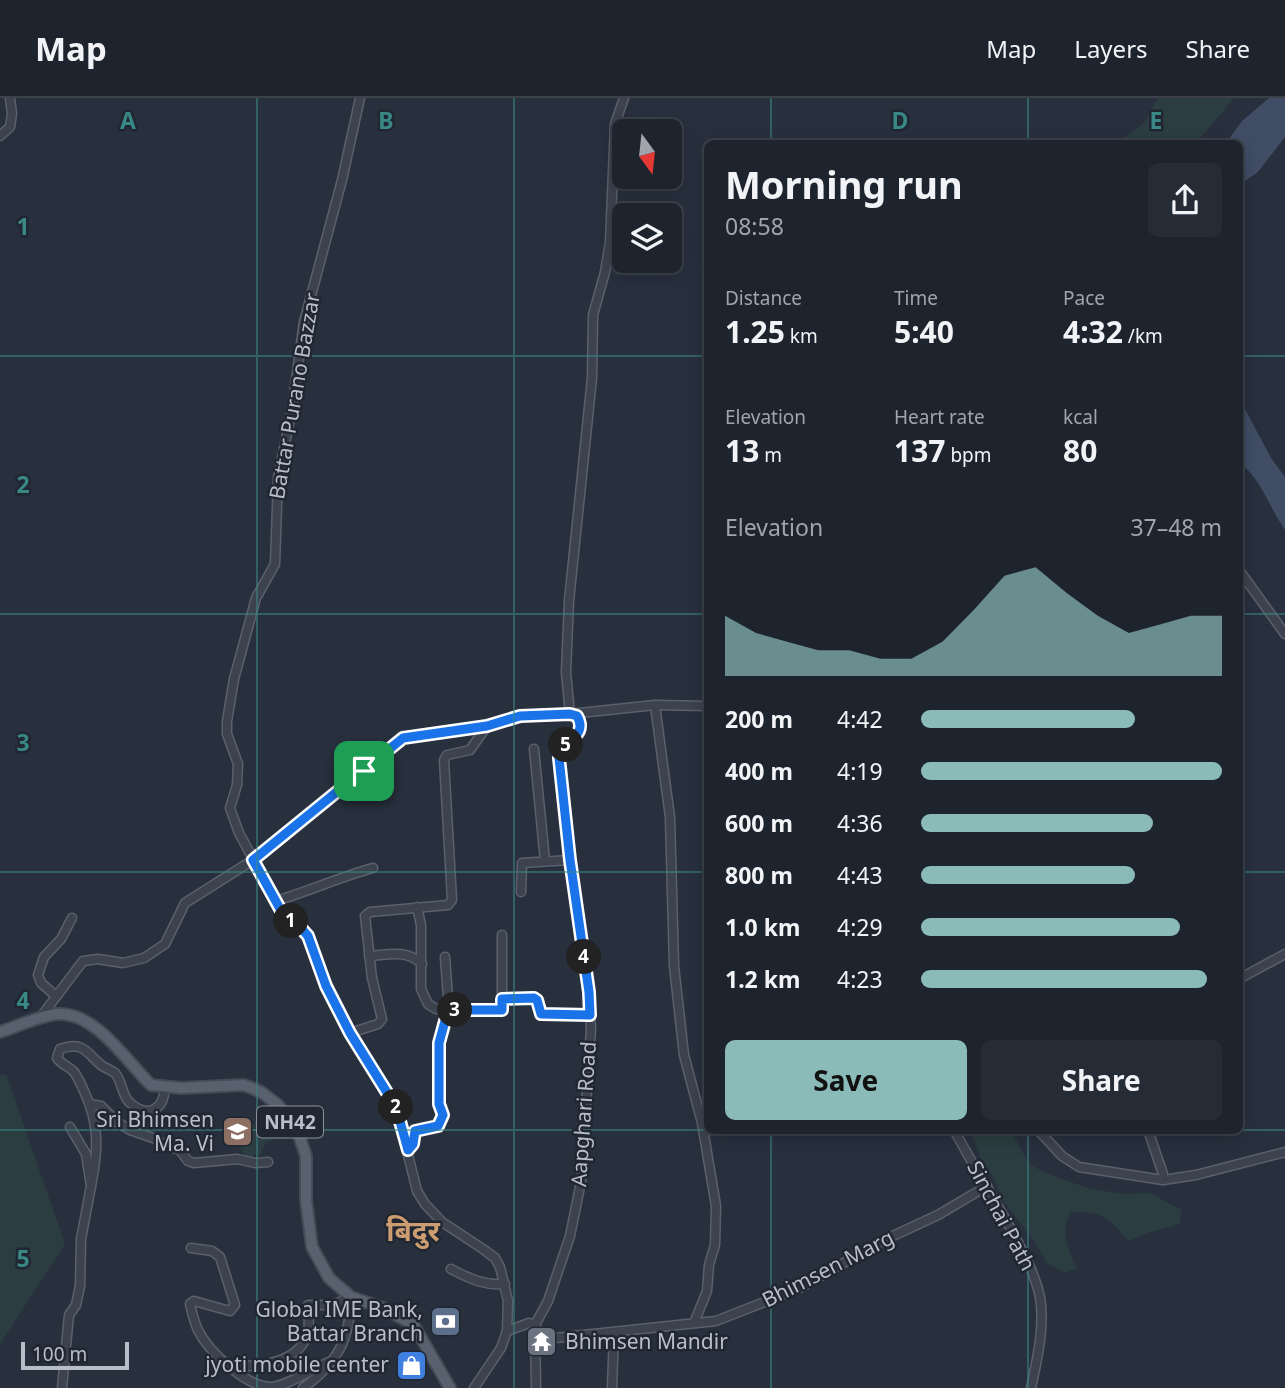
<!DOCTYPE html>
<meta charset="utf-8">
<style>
:root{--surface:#1e242e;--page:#262c36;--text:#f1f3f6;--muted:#a1a4aa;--line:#3c414a;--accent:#8bbbb9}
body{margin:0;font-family:"Noto Sans","Noto Sans Devanagari",sans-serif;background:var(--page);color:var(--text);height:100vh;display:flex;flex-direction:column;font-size:26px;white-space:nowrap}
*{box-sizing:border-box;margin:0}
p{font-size:23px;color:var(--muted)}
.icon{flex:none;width:38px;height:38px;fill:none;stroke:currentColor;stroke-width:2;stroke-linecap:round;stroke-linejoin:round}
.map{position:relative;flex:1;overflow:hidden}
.details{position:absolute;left:704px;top:42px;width:539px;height:994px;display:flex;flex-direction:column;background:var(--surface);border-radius:10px;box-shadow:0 4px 18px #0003,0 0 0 2px var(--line)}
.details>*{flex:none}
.needle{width:46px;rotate:165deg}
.tools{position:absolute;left:612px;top:21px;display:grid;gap:14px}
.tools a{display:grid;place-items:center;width:70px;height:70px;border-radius:10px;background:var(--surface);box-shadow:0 4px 18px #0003,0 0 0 2px var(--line);font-size:35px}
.scale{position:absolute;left:21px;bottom:18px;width:108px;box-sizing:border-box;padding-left:7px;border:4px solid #b8bec9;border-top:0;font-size:19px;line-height:24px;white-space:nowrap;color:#b8bec9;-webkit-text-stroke:5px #202733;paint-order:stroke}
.pin{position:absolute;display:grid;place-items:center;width:60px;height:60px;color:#fff;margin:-30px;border-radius:14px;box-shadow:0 4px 10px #0006}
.km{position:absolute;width:35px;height:35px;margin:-18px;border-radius:50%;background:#222;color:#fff;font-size:19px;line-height:35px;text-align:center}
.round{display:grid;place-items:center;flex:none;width:74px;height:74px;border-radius:10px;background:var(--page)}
.overview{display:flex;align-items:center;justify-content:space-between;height:119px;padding:0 21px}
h1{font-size:38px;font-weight:700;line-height:52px}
.stats{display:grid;grid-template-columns:repeat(3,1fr);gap:10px;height:119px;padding:7px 21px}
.stats div{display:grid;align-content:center}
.stats b{font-size:30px;font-weight:700}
.stats small{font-size:19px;font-weight:400}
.stats p{font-size:19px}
.chart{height:196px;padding:14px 21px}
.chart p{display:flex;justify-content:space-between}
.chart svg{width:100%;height:126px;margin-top:7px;fill:var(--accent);opacity:.7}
.action{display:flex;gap:14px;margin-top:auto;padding:14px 21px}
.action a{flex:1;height:80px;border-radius:10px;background:var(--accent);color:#111;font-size:28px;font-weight:700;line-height:80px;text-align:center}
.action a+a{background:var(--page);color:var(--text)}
ul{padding:0 21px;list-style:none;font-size:23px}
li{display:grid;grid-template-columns:112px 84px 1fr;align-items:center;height:52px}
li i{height:18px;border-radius:9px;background:var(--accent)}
header{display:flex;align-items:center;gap:42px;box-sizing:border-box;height:98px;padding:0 35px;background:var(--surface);border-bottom:2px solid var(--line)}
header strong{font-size:33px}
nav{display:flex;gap:38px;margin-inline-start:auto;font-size:24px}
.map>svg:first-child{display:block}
.green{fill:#2b3d40}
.water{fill:#404d65}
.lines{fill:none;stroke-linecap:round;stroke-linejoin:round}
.minor-casing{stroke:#5a606c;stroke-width:11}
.major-casing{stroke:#454b57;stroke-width:14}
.minor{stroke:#3c424e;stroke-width:8}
.major{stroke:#5a616e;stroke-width:10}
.route-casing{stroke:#fff;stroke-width:14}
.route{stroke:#1a73e8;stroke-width:9}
.grid{fill:none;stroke:#398885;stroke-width:2;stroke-opacity:0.55}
.labels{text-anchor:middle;stroke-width:5;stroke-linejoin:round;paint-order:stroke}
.shield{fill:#202733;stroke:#8a919c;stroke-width:2}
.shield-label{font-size:19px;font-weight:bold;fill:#b8bec9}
.street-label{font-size:21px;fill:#b8bec9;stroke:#202733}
.poi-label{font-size:21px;fill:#b8bec9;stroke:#202733;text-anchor:end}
.district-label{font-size:28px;font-weight:bold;fill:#cb9d70;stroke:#202733}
.grid-label{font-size:23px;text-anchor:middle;font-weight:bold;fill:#398885;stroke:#202733;stroke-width:5;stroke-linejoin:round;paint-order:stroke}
</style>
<header>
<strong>Map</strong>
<nav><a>Map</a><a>Layers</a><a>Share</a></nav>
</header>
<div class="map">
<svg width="1285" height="1290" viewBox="0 0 1285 1290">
<rect width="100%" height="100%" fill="#28303e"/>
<g class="green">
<path d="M1158,0H1234L1196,45H1118L1144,25Z"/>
<path d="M6,976L65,1146L0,1246V977Z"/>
<path d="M260,1013L263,1034L265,1035L271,1032L274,1041L266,1045L260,1058L255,1056L252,1060L248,1058L245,1060L240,1049L244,1040L239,1029L254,1026Z"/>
<path d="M971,1033H1011L1030,1067L1056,1079L1091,1091L1126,1096L1150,1095L1181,1112L1180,1126L1147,1135L1129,1143C1107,1119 1104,1113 1070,1114C1061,1136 1067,1149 1077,1170L1065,1175L1047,1165L1036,1145L1004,1104L993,1079L980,1058Z"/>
</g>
<g class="water">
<path d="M1269,0H1285V39L1258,74L1239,87V46L1226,45L1242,23Z"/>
<path d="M1239,300L1271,360L1285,379V432C1269,409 1262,382 1239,364Z"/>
</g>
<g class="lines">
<defs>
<g id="minor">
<path d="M360,0L342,82L304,224L292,311L278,380L275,466L256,500L234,581L227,623V636L238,666L237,687L230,710L239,735L284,818L301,829L308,839L326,888L350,935L396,1009L417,1093L425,1106L442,1124L483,1151L495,1160L500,1169L508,1203L507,1233L501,1250L474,1290"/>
<path d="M624,0L615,26L610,144L605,174L593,217L592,280L569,503L566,574L570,616L655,607L707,608"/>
<path d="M0,38L10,29L12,16L10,0"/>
<path d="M1239,472L1285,536"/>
<path d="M655,607L670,719L674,868L684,957L702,1025L716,1108L715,1147L709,1167L707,1193L694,1225"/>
<path d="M534,651L545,763"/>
<path d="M521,794L522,765L570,762"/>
<path d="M276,803C309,793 340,779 373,770"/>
<path d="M417,809L421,827V891L428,906L436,911L502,912V837"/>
<path d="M369,858C389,857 406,851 422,866"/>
<path d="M1239,881L1285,856"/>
<path d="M56,898L41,885L38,877L44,859L61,841L72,820"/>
<path d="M502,901L534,900L537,902L541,916L546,917H590"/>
<path d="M40,920L83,863L98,861L123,865L144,860L165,846L185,805L253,762L403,640L487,628L520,618L570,616L577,618L581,626C578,642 562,645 559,660L570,762L589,894L591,931L581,1084L570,1138L548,1203L536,1225V1242"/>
<path d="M350,935L378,926L382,921L372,880L365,818L370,814L448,807L452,802L444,662L447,657L470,652L487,628"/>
<path d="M90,1006L101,1008L117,1024L130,1032L156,1041L165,1048L179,1051L188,1063L194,1065L237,1061L255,1065L268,1064"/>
<path d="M954,1032C973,1067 994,1100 1013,1135C1024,1156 1035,1176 1040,1199C1045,1229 1037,1262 1031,1290"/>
<path d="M1038,1032L1062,1058L1079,1069L1163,1082L1196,1077L1285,1054"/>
<path d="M1148,1032L1163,1076V1082"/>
<path d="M408,1052L413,1046L415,1033L438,1028L443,1017L440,1006L439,945L448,912V899L445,859"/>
<path d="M91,1088C98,1053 100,1027 84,993C81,987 78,978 73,973C68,968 62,967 57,960L60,951C83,943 85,953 101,967C105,970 111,972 115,975C122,983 122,997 129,1004C148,1021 164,1012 165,989"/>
<path d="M191,1150L212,1153L220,1159L235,1207L230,1213L194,1203L190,1206C192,1214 194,1224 198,1232C208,1253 247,1290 272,1289C289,1287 314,1270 331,1263"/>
<path d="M451,1171C468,1180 485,1188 505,1186"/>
<path d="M507,1233L529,1225L535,1227L536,1290"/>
<path d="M536,1242L716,1223L800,1190L882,1143L938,1117L987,1088"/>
<path d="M229,1267C255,1270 299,1266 308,1235C310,1227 308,1216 308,1207H333L351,1199C350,1241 338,1265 303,1290"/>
<path d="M62,1290L69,1217L76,1207L80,1188L81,1141L91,1088L86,1056L70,1029"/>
<path d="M612,1290L614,1235"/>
</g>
<path id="major" d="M0,934C16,929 41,917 58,916C96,914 127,964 151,987L181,990L244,987L261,994L278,1007L299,1037L306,1058V1102L312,1149L329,1180L351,1199L383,1210L413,1226L450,1290"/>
</defs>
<use href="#minor" class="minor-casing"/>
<use href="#major" class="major-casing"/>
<use href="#minor" class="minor"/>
<use href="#major" class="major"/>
</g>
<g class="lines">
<defs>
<path id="route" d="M570,616L577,618C589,639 562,642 559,660L570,762L589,894L590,917L541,916L537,902L534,900L502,901V912H448L439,945V1006L443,1017L438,1028L415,1033L413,1046L408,1052L396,1009L350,935L326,888L308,838L300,829L284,818L253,762L403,640L487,628L520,618Z"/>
</defs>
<use href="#route" class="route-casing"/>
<use href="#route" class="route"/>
</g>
<path class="grid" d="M257,0V1290M514,0V1290M771,0V46M1028,0V46M0,258H707M1239,258H1285M0,516H707M1239,516H1285M0,774H707M1239,774H1285M0,1032H707M771,1032V1290M1028,1032V1290M1239,1032H1285"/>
<defs>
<symbol id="school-square" viewBox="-11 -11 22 22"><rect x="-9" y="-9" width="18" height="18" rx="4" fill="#8d6e63" stroke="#202733"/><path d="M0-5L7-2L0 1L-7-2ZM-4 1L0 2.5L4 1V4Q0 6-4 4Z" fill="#fff"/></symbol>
<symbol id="bank-square" viewBox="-11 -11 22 22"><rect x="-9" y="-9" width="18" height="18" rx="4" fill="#5c6f8a" stroke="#202733"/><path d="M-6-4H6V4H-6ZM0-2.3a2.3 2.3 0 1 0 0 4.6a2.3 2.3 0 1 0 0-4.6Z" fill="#fff"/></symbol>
<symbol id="temple-square" viewBox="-11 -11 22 22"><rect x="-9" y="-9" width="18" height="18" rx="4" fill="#6b7280" stroke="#202733"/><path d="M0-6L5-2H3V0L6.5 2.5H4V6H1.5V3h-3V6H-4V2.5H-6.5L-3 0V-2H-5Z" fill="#fff"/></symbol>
<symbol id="shop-square" viewBox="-11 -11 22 22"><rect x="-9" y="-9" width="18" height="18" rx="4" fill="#3f7fe0" stroke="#202733"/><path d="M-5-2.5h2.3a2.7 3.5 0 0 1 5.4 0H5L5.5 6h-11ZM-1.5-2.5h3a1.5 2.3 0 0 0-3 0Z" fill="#fff"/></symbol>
</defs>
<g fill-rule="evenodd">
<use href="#school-square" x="220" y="1016" width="35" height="35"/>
<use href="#bank-square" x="428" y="1206" width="35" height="35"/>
<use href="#temple-square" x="524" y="1226" width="35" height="35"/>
<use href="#shop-square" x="394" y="1250" width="35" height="35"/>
</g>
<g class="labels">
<rect class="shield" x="257" y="1008.5" width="66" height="31" rx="5"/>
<g class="shield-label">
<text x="290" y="1031">NH42</text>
</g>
<g class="street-label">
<text transform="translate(295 298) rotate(-80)" y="7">Battar Purano Bazzar</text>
<text transform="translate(584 1016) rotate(-86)" y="7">Aapghari Road</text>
<text transform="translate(1001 1118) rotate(62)" y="7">Sinchai Path</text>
<text transform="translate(828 1171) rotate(-27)" y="7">Bhimsen Marg</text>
</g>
<g class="poi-label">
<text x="214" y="1029">Sri Bhimsen<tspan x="214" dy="24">Ma. Vi</tspan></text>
<text x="423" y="1219">Global IME Bank,<tspan x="423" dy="24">Battar Branch</tspan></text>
<text x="565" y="1251" text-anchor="start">Bhimsen Mandir</text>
<text x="389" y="1274">jyoti mobile center</text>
</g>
<g class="district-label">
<text x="413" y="1143">बिदुर</text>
</g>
</g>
<g class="grid-label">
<text x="128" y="31">A</text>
<text x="386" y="31">B</text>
<text x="900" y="31">D</text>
<text x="1156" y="31">E</text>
<text x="23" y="137">1</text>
<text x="23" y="395">2</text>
<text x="23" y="653">3</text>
<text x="23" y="911">4</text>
<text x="23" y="1169">5</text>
</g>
</svg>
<div class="tools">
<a><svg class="needle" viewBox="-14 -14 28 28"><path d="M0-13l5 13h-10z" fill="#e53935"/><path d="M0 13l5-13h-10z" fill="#a1a4aa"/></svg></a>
<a><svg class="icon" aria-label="layers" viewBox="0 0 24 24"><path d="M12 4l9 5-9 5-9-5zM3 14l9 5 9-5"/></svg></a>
</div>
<div class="scale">100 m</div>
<div class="pin" style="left:364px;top:673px;background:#1e9e55"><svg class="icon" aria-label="arrive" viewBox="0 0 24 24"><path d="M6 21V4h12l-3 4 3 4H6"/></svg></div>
<b class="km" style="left:291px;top:823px">1</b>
<b class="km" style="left:396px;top:1009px">2</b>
<b class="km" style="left:455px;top:912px">3</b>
<b class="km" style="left:584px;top:859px">4</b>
<b class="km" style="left:566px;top:647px">5</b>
<section class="details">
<div class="overview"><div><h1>Morning run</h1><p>08:58</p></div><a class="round"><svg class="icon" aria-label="share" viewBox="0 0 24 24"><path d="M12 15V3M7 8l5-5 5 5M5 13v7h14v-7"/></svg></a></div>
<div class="stats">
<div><p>Distance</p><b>1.25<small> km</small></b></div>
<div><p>Time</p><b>5:40</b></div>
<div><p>Pace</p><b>4:32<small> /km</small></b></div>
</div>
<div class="stats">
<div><p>Elevation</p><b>13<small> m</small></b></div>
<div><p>Heart rate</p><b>137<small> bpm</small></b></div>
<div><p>kcal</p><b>80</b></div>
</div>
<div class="chart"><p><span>Elevation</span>37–48 m</p>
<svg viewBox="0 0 160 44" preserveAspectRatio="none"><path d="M0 44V23L10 29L20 32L30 35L40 35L50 38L60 38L70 32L80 21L90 9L100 6L110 15L120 23L130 29L140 26L150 23L160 23V44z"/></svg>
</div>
<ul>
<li><b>200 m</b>4:42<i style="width:71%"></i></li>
<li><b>400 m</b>4:19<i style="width:100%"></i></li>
<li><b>600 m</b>4:36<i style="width:77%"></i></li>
<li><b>800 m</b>4:43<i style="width:71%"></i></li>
<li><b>1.0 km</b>4:29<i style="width:86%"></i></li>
<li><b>1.2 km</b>4:23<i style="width:95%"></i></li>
</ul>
<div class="action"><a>Save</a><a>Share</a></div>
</section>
</div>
